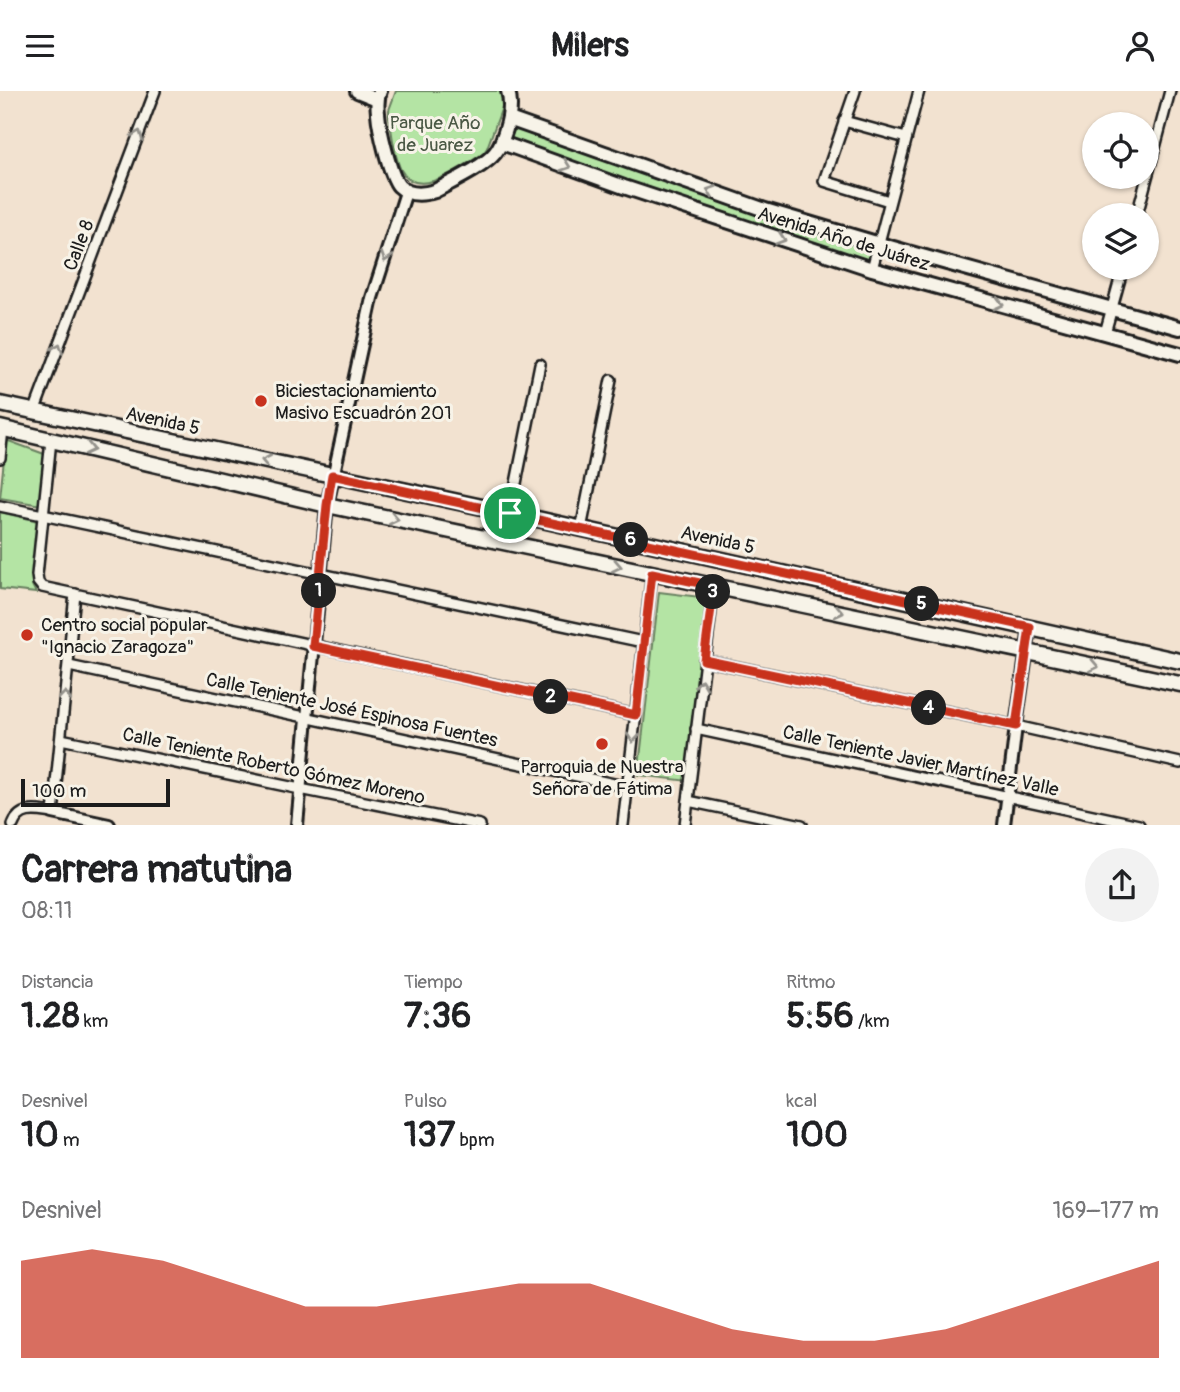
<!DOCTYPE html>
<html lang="es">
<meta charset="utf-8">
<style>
:root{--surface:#fff;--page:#f2f2f2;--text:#202124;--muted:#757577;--accent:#c8321e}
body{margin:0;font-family:Pangolin,sans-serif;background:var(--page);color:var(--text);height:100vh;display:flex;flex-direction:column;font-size:26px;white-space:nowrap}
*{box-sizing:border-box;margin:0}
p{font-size:23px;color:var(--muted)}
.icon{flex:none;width:38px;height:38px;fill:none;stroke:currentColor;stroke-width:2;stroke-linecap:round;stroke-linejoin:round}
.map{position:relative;height:734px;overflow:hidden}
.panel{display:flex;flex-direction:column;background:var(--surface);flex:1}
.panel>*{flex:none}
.buttons{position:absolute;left:1082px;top:21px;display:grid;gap:14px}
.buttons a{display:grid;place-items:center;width:77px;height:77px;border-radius:50%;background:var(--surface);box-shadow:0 2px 5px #0004;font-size:35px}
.scale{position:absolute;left:21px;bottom:18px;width:149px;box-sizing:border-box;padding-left:7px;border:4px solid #1c1c1c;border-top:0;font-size:19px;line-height:24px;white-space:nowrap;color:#1c1c1c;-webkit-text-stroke:5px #f7f3e8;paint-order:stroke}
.pin{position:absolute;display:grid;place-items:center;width:60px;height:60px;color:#fff;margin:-30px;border:4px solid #fff;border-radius:50%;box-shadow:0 2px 7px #0007}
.km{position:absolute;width:35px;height:35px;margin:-18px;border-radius:50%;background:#222;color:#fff;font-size:19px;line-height:35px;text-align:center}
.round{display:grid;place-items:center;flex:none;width:74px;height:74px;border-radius:37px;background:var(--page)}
.head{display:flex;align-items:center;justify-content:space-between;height:119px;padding:0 21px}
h1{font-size:38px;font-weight:700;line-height:52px}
.figures{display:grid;grid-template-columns:repeat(3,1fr);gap:10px;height:119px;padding:7px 21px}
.figures div{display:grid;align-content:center}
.figures b{font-size:35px;font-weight:700}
.figures small{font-size:19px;font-weight:400}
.figures p{font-size:19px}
.chart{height:196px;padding:14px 21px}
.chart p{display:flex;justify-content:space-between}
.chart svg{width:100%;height:126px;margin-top:7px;fill:var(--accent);opacity:.7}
header{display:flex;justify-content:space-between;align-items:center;height:91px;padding:0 21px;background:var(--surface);font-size:32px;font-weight:700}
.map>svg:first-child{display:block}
.park{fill:#b4e4a4;stroke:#688060;stroke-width:2}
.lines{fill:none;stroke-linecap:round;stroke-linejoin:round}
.minor-casing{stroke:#1c1c1c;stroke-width:14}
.tertiary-casing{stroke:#1c1c1c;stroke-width:16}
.secondary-casing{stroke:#1c1c1c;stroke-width:18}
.primary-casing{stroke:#1c1c1c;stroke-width:19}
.minor{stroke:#f7f3e8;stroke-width:9}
.tertiary{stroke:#f7f3e8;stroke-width:10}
.secondary{stroke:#f7f3e8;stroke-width:12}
.primary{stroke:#f7f3e8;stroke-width:14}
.oneway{stroke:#94928c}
.route-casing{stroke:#fff;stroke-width:14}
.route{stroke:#c8321e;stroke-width:9}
.poi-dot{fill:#c8321e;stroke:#f7f3e8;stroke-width:2.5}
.labels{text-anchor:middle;stroke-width:6;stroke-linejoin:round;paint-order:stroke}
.park-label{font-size:19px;fill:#4a5845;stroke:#f7f3e8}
.street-label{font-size:19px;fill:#1c1c1c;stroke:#f7f3e8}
.poi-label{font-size:19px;fill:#1c1c1c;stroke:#f7f3e8;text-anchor:start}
</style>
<header><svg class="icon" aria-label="menu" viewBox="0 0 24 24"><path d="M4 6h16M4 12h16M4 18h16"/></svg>Milers<svg class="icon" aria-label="person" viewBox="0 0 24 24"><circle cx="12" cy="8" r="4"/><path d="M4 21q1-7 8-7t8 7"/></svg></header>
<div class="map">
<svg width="1180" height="734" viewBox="0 0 1180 734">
<rect width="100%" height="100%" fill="#f2e2d0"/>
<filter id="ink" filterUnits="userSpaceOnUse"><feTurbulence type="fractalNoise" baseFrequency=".0143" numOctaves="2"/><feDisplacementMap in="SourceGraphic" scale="14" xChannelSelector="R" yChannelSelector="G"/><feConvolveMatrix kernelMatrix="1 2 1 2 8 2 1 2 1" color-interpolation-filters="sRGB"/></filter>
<g filter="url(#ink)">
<g class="park">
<path d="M396,0H502L505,8L487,57L483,63C463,74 418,111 401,79C394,66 392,41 389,25V19Z"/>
<path d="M512,30L871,160L869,168L866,171L504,52Z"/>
<path d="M6,349L47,364L41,414L0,407Z"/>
<path d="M0,421L42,431L32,494L36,502L0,498Z"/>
<path d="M659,501L709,507L688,690L638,684Z"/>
</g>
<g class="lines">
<defs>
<g id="minor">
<path d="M855,0L824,90L889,110"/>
<path d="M844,30L906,47"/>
<path d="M1137,124L1170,0"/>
<path d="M872,178L919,0"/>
<path d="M1105,242L1123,177"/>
<path d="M34,321L155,0"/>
<path d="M51,349L37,484L38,491L42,496L636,624"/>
<path d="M0,367L3,338"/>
<path d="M0,415L643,551"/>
<path d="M510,422L540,273"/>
<path d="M581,438L611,289"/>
<path d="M704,569L1016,635L1180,672"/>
<path d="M69,575L628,696"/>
<path d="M696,638L1139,734"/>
<path d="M61,648L300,698L480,734"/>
<path d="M688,710L802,734"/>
<path d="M13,734C20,715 38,720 53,722L75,503"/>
<path d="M623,734L652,482"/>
<path d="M685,734L714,495"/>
</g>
<g id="tertiary">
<path d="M53,722L109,734"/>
<path d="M297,734L327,414L372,207L406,101"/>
<path d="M1004,734L1016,635L1030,536"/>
</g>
<g id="secondary">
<path d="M357,0L377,8"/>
<path d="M380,0C377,7 377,14 378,22C379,37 390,85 399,95C409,105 422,104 435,100C451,91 484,76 495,62C501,55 503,47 506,38C510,25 512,13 508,0"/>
<path d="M509,28L765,119L893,157L1180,237"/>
<path d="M502,52L624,96L872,178L1180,263"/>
</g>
<g id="primary">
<path d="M0,313L510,422L1180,570"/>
<path d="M0,337L327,414L1180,593"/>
</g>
</defs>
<use href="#minor" class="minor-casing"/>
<use href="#tertiary" class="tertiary-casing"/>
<use href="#secondary" class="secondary-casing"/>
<use href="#primary" class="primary-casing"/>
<use href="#minor" class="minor"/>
<use href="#tertiary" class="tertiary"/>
<use href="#secondary" class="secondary"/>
<use href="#primary" class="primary"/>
</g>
<defs><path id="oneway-chevron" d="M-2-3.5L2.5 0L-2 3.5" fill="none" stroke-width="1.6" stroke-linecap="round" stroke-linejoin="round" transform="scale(1.75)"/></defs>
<g class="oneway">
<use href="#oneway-chevron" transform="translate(138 44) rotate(-69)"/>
<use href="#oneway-chevron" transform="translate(566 75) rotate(20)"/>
<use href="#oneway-chevron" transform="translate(711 100) rotate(-161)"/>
<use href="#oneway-chevron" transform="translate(781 148) rotate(18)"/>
<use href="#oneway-chevron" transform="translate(386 166) rotate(108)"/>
<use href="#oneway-chevron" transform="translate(999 213) rotate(15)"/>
<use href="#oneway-chevron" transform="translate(58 257) rotate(-69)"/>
<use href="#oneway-chevron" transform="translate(90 358) rotate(13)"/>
<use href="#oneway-chevron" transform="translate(266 370) rotate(-168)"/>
<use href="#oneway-chevron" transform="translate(394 428) rotate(12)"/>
<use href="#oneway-chevron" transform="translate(617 475) rotate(12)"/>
<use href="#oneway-chevron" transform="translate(839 521) rotate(12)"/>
<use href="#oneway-chevron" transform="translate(1094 575) rotate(12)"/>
<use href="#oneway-chevron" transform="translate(701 593) rotate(-83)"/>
<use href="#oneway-chevron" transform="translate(65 605) rotate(-84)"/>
<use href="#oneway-chevron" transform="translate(633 647) rotate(96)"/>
</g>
</g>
<g class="lines" filter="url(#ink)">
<defs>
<path id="route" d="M332,384L1030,536L1016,635L704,569L714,495L652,482L636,624L313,555L327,414Z"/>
</defs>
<use href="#route" class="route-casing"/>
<use href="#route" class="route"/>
</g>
<g class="poi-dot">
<circle cx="261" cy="310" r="7"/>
<circle cx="27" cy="544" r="7"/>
<circle cx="602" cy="653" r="7"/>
</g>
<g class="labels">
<g class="park-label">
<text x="435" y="38">Parque Año<tspan x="435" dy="22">de Juarez</tspan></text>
</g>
<g class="street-label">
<text transform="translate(844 147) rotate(17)" y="7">Avenida Año de Juárez</text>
<text transform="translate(78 154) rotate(-69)" y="7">Calle 8</text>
<text transform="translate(163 329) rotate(12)" y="7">Avenida 5</text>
<text transform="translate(718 448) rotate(12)" y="7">Avenida 5</text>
<text transform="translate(352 618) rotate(12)" y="7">Calle Teniente José Espinosa Fuentes</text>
<text transform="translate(921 669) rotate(12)" y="7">Calle Teniente Javier Martínez Valle</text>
<text transform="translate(274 674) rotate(12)" y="7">Calle Teniente Roberto Gómez Moreno</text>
</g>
<g class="poi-label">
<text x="275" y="306">Biciestacionamiento<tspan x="275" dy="22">Masivo Escuadrón 201</tspan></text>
<text x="41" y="540">Centro social popular<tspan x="41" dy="22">"Ignacio Zaragoza"</tspan></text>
<text x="602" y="682" text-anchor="middle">Parroquia de Nuestra<tspan x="602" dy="22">Señora de Fátima</tspan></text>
</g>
</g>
</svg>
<div class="buttons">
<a><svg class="icon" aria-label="locate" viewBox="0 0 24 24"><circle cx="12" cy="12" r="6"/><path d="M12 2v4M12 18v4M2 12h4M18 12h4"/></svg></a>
<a><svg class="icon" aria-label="layers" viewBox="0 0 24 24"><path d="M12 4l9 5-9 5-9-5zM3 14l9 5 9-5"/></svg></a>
</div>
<div class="scale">100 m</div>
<div class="pin" style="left:510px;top:422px;background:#1e9e55"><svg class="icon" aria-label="arrive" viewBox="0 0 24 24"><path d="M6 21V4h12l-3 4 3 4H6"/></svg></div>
<b class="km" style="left:319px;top:500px">1</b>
<b class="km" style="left:551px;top:606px">2</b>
<b class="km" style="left:713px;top:501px">3</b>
<b class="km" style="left:929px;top:617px">4</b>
<b class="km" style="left:922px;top:513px">5</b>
<b class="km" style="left:631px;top:449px">6</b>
</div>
<section class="panel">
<div class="head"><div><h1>Carrera matutina</h1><p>08:11</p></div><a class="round"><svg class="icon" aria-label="share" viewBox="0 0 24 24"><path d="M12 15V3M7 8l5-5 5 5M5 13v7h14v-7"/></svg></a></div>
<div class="figures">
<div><p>Distancia</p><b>1.28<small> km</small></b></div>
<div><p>Tiempo</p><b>7:36</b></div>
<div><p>Ritmo</p><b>5:56<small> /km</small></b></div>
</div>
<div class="figures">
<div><p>Desnivel</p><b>10<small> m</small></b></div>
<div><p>Pulso</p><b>137<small> bpm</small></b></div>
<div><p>kcal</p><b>100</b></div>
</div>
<div class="chart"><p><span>Desnivel</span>169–177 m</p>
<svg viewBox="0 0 160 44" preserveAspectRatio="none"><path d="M0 44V10L10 6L20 10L30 18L40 26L50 26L60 22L70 18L80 18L90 26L100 34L110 38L120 38L130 34L140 26L150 18L160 10V44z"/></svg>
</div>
</section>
